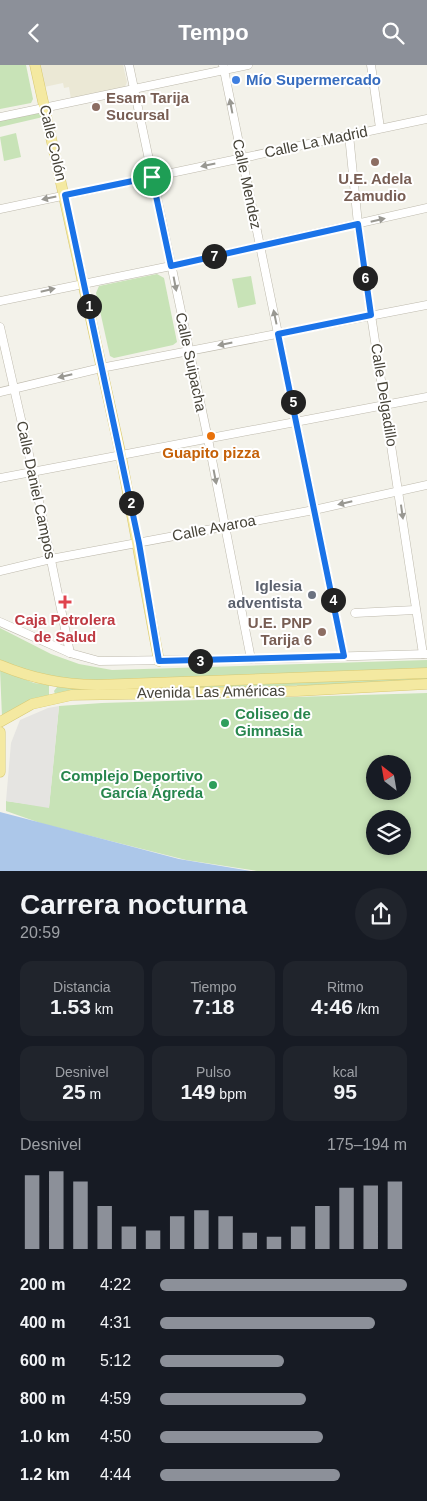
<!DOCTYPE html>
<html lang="es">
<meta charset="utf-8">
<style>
:root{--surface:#171b24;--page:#20242c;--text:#f1f3f6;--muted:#9ea1a6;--accent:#8c9099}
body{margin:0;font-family:Arial,sans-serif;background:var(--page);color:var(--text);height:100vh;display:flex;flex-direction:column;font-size:19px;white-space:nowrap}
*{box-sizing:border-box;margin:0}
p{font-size:16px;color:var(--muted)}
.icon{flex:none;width:28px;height:28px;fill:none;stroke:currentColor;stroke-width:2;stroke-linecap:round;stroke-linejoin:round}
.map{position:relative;height:806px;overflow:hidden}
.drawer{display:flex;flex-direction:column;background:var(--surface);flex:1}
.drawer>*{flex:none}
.needle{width:32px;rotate:329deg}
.fabs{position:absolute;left:366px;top:690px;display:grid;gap:10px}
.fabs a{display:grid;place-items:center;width:45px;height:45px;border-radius:50%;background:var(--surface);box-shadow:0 2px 8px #0003;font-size:25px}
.pin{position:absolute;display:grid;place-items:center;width:42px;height:42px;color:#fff;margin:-21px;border:2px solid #fff;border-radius:50%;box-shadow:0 1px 5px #0007}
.km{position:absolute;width:25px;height:25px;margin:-12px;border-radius:50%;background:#222;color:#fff;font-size:14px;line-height:25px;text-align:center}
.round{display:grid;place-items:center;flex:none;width:52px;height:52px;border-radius:26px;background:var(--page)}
.overview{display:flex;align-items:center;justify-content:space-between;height:85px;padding:0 20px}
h1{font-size:28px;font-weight:600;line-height:38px}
.metrics{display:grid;grid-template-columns:repeat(3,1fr);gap:8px;height:85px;padding:5px 20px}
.metrics div{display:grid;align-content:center;border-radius:12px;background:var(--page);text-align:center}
.metrics b{font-size:21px;font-weight:600}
.metrics small{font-size:14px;font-weight:400}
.metrics p{font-size:14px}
.chart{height:140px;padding:10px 20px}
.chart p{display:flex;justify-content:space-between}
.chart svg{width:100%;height:90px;margin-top:5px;stroke:var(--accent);stroke-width:6}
ul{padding:0 20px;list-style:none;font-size:16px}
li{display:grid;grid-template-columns:80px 60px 1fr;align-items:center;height:38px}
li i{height:12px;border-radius:6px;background:var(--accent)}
header{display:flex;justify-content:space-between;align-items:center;height:65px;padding:0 20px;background:var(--accent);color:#fff;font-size:22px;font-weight:600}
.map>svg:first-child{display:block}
.education{fill:#ebe8d5}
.green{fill:#c8e3b7;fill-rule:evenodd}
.parking{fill:#e5e4e1}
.water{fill:#acc7e9}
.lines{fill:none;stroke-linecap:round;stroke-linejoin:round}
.minor-casing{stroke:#bebaad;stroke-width:9}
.major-casing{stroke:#d8c973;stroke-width:11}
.minor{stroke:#fff;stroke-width:8}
.major{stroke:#f4e9a1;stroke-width:10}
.oneway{fill:#999892}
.route-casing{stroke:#fff;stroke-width:10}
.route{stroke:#1a73e8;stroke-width:6}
.shop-dot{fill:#3f7fe0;stroke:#fff;stroke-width:2}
.education-dot{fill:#8d6e63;stroke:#fff;stroke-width:2}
.food-dot{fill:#e8710a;stroke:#fff;stroke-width:2}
.worship-dot{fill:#6b7280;stroke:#fff;stroke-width:2}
.health-dot{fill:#e0444e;stroke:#fff;stroke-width:2}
.leisure-dot{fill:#2e9e5b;stroke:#fff;stroke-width:2}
.labels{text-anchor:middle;stroke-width:4;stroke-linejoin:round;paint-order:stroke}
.shop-label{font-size:15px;font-weight:bold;fill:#366cbe;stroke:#fff;text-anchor:start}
.education-label{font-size:15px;font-weight:bold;fill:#785e54;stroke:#fff;text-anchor:start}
.street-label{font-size:15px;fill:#464338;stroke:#fff}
.food-label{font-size:15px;font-weight:bold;fill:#c56008;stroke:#fff}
.worship-label{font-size:15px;font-weight:bold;fill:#5b616d;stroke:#fff;text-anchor:end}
.health-label{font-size:15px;font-weight:bold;fill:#be3a42;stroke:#fff}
.leisure-label{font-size:15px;font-weight:bold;fill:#27864d;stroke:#fff;text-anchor:start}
</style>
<header><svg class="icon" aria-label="back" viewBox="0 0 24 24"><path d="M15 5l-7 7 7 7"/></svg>Tempo<svg class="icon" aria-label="search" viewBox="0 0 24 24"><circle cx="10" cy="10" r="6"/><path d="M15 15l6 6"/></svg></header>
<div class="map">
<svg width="427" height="806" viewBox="0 0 427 806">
<rect width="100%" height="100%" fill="#f3f2ea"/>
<path class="education" d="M39,0H123L127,17L125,22L71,34L69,22L64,23L63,18L44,22Z"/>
<g class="green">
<path d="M0,0H26L33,34L31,38L0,44Z"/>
<path d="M40,47L43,52L0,62V56Z"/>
<path d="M16,68L21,92L4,96L0,72Z"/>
<path d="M157,209L164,213L177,277L173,280L114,293L110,291L96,228L99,221Z"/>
<path d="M251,211L256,239L238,243L232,214Z"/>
<path d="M0,563L51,589L79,599L112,605L427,595V605L104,617L46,613L0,597Z"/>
<path d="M0,604L34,618L49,620V630L2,652Z"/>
<path d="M427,612V616L55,629L54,626L57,622L82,623Z"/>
<path d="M427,628V806H257L186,795L43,759L6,746V736L49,742L59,641L102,638ZM375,699H402V726H375ZM375,754H402V781H375Z"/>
</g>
<path class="parking" d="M59,641L49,743L6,736L11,678L20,655L48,643Z"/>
<path class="water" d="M0,747L179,794L251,806H0Z"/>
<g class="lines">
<defs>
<g id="minor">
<path d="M129,0L208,374L251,594"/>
<path d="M223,0L344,591"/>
<path d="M371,0L380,63"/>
<path d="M0,52L248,0"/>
<path d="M349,70L358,159L371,250L423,589"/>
<path d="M0,144L427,54"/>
<path d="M0,236L171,201L427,143"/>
<path d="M0,262L33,407L70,588"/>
<path d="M0,327L101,303L427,240"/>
<path d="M0,413L427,332"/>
<path d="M0,506L51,494L314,445L427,420"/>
<path d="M355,548L415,545"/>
<path d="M0,557L70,588L99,596L251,594L427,589"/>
</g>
<g id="major">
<path d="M35,0L121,391L159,596"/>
<path d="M0,600C34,614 61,619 97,620L427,608"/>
<path d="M0,657L32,639L72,630L297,626L427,619"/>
<path d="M0,667V707"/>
</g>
</defs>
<use href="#minor" class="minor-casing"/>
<use href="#major" class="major-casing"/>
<use href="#minor" class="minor"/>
<use href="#major" class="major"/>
</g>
<defs><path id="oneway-solid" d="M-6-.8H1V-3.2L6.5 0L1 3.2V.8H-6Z" transform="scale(1.25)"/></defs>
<g class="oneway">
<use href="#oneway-solid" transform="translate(231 41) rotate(-101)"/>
<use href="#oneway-solid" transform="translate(208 100) rotate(168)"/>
<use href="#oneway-solid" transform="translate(49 133) rotate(168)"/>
<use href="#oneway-solid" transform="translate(378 155) rotate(-13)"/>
<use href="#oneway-solid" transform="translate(175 219) rotate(79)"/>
<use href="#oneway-solid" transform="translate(48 225) rotate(-13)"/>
<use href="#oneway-solid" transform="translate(275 252) rotate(-102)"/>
<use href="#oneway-solid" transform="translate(225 279) rotate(169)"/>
<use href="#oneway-solid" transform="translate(65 311) rotate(167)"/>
<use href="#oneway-solid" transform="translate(215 412) rotate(79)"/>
<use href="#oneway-solid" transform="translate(345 438) rotate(167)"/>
<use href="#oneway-solid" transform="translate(402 447) rotate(82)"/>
</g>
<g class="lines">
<defs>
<path id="route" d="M152,112L171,201L358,159L371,250L278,269L344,591L159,596L139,478L65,130Z"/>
</defs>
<use href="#route" class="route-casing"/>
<use href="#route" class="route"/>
</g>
<circle class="shop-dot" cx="236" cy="15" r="5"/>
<g class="education-dot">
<circle cx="96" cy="42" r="5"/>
<circle cx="375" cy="97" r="5"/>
<circle cx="322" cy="567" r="5"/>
</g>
<circle class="food-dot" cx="211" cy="371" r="5"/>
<circle class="worship-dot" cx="312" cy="530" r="5"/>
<path class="health-dot" d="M62.5 529.5h5v5h5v5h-5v5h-5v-5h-5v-5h5z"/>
<g class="leisure-dot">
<circle cx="225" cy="658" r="5"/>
<circle cx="213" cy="720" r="5"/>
</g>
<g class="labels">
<g class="shop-label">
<text x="246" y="20">Mío Supermercado</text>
</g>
<g class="education-label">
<text x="106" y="38">Esam Tarija<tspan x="106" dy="17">Sucursal</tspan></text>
<text x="375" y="119" text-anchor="middle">U.E. Adela<tspan x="375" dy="17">Zamudio</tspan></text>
<text x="312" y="563" text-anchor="end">U.E. PNP<tspan x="312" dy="17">Tarija 6</tspan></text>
</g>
<g class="street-label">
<text transform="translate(316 77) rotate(-12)" y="5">Calle La Madrid</text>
<text transform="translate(53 78) rotate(77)" y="5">Calle Colón</text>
<text transform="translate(247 119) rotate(78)" y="5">Calle Mendez</text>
<text transform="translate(191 297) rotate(78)" y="5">Calle Suipacha</text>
<text transform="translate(384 330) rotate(81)" y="5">Calle Delgadillo</text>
<text transform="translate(36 425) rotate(78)" y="5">Calle Daniel Campos</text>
<text transform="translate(214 463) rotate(-11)" y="5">Calle Avaroa</text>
<text transform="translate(211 627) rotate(-1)" y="5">Avenida Las Américas</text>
</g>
<g class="food-label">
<text x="211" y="393">Guapito pizza</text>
</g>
<g class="worship-label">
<text x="302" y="526">Iglesia<tspan x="302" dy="17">adventista</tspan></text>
</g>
<g class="health-label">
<text x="65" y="560">Caja Petrolera<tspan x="65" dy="17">de Salud</tspan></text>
</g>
<g class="leisure-label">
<text x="235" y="654">Coliseo de<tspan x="235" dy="17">Gimnasia</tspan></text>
<text x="203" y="716" text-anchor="end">Complejo Deportivo<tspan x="203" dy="17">García Ágreda</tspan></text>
</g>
</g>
</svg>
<div class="fabs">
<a><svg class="needle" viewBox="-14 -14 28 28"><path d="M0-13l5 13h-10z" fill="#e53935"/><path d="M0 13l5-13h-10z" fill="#9ea1a6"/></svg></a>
<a><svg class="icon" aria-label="layers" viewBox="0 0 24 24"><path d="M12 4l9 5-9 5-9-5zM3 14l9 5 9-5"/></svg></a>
</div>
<div class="pin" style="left:152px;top:112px;background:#1e9e55"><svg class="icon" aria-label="arrive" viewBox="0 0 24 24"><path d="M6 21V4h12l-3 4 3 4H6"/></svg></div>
<b class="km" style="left:89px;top:241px">1</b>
<b class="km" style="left:131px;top:438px">2</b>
<b class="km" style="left:200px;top:596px">3</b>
<b class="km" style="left:333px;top:535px">4</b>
<b class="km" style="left:293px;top:337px">5</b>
<b class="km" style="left:365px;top:213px">6</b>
<b class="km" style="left:214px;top:191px">7</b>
</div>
<section class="drawer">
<div class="overview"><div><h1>Carrera nocturna</h1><p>20:59</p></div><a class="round"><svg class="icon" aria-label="share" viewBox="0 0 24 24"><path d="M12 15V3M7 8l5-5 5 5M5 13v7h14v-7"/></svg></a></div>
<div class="metrics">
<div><p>Distancia</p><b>1.53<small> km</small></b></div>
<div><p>Tiempo</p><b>7:18</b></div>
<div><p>Ritmo</p><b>4:46<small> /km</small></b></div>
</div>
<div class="metrics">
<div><p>Desnivel</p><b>25<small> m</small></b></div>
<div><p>Pulso</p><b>149<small> bpm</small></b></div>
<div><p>kcal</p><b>95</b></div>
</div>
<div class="chart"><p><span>Desnivel</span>175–194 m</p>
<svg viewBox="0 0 160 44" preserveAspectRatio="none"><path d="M5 44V8M15 44V6M25 44V11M35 44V23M45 44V33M55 44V35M65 44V28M75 44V25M85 44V28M95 44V36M105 44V38M115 44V33M125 44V23M135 44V14M145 44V13M155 44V11"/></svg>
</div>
<ul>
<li><b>200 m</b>4:22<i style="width:100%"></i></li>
<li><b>400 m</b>4:31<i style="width:87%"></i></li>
<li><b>600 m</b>5:12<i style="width:50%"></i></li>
<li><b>800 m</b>4:59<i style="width:59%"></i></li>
<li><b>1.0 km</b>4:50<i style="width:66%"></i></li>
<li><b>1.2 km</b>4:44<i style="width:73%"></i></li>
</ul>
</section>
